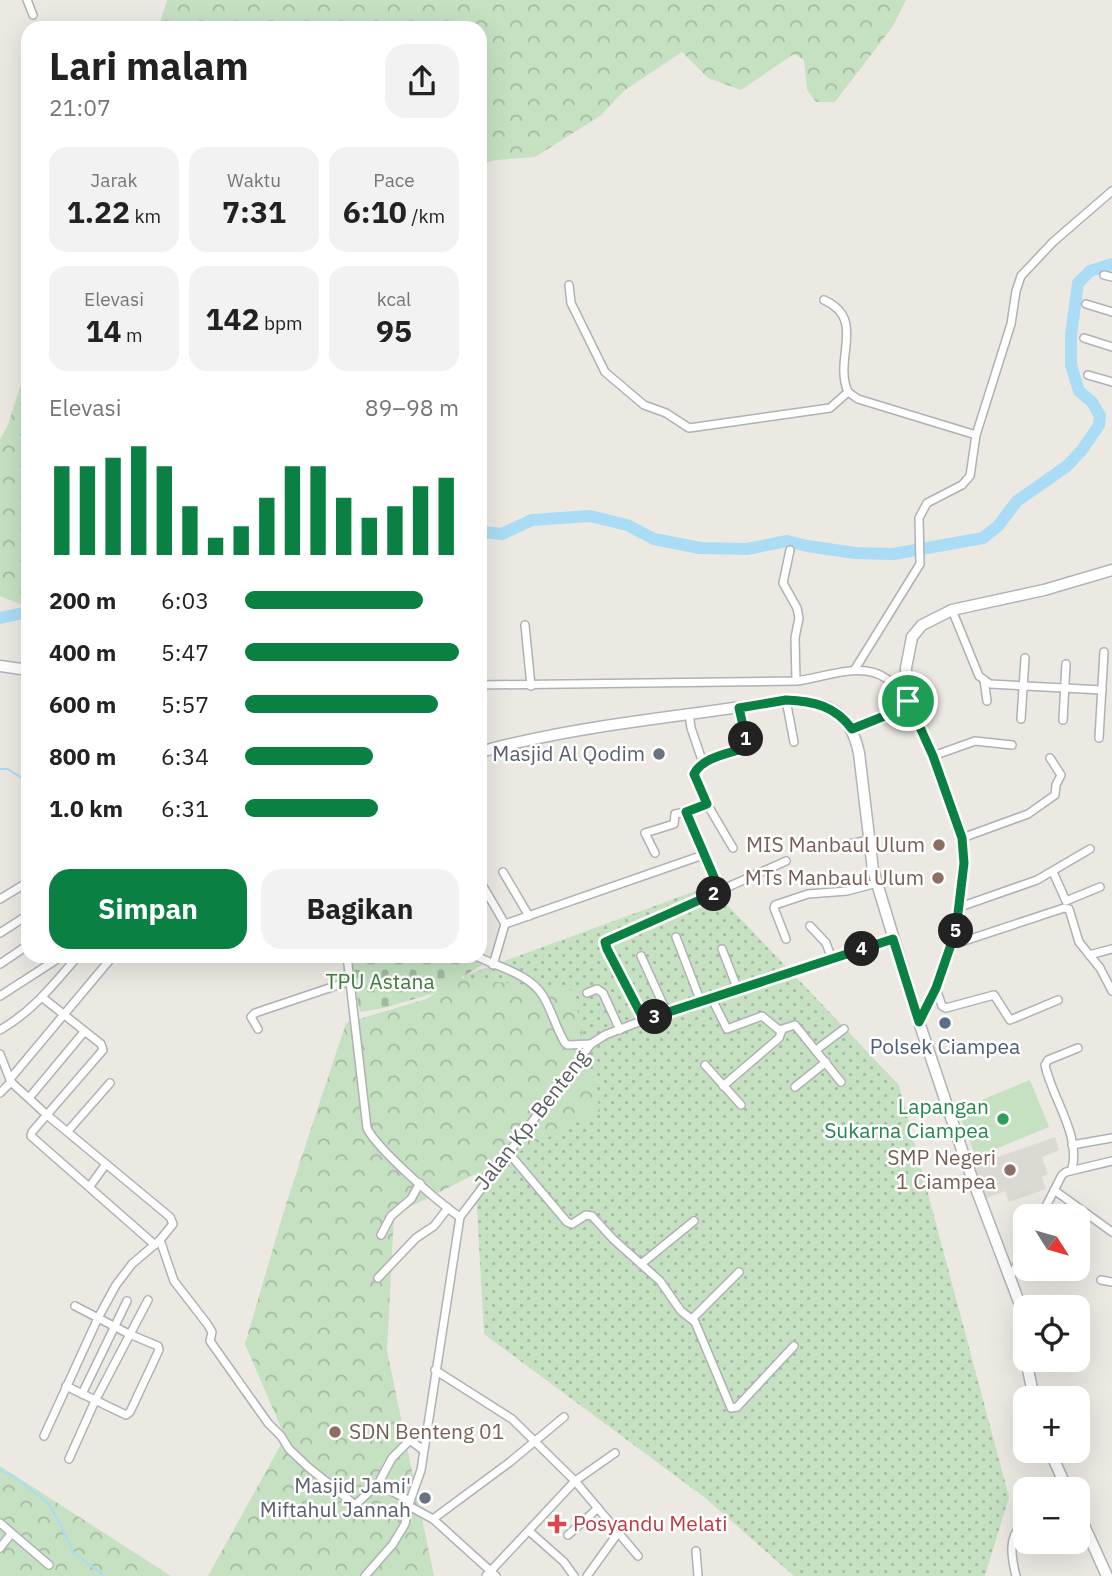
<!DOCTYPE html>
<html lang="id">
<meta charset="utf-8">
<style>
:root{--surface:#fff;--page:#f2f2f2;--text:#222;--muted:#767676;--accent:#0b8043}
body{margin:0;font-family:"IBM Plex Sans",sans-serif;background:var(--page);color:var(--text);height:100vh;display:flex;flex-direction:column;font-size:26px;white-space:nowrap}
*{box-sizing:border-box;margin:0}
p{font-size:23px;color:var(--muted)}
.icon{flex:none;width:38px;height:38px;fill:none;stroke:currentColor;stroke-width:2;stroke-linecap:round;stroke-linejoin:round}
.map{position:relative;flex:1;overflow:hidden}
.details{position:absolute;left:21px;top:21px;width:466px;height:942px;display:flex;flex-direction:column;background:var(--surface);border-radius:21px;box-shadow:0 7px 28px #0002}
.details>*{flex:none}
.needle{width:46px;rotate:127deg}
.tools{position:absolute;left:1013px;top:1204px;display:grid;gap:14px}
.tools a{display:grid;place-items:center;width:77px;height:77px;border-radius:14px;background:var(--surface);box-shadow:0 7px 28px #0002;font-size:35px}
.pin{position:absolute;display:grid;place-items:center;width:60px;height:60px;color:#fff;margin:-30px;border:4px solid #fff;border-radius:50%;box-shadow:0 2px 7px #0007}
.km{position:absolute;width:35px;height:35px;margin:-18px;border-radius:50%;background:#222;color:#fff;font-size:19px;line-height:35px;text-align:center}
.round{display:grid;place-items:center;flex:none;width:74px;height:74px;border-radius:21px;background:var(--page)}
.summary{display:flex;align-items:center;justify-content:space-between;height:119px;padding:0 28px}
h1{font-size:38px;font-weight:800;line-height:52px}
.figures{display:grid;grid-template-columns:repeat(3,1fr);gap:10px;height:119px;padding:7px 28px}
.figures div{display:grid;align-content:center;border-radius:18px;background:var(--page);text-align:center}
.figures b{font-size:30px;font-weight:800}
.figures small{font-size:19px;font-weight:400}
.figures p{font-size:19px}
.chart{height:196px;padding:14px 28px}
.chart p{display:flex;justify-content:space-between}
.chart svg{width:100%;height:126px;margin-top:7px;stroke:var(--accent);stroke-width:6}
.action{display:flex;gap:14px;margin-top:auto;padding:14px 28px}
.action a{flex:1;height:80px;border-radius:21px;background:var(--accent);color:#fff;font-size:28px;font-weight:800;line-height:80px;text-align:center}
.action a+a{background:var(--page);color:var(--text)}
ul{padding:0 28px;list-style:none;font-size:23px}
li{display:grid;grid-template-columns:112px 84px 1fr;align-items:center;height:52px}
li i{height:18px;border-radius:9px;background:var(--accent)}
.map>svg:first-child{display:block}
.education{fill:#dcd8d2}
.grass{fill:url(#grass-dots)}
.forest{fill:url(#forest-crowns)}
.cemetery{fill:url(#cemetery-stones)}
.pitch{fill:#c5e1c2}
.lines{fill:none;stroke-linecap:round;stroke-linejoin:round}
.stream{stroke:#aadcf5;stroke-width:2}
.river{stroke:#aadcf5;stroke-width:12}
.street-casing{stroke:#afb1b4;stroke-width:10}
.secondary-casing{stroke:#b0b3b7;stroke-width:13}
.street{stroke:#fff;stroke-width:7}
.secondary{stroke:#fff;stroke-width:10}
.route-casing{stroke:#fff;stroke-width:14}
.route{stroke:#0b8043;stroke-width:9}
.worship-dot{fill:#6b7280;stroke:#fff;stroke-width:2.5}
.education-dot{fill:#8d6e63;stroke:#fff;stroke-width:2.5}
.service-dot{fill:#5c6f8a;stroke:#fff;stroke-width:2.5}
.leisure-dot{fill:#2e9e5b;stroke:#fff;stroke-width:2.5}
.health-dot{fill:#e0444e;stroke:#fff;stroke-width:2.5}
.labels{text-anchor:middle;stroke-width:5;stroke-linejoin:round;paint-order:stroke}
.worship-label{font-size:21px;fill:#5b616d;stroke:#fff;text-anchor:end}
.education-label{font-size:21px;fill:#785e54;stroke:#fff;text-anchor:end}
.park-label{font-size:21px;fill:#417e3e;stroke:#fff}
.service-label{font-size:21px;fill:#4e5e75;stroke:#fff}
.leisure-label{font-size:21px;fill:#27864d;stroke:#fff;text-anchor:end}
.street-label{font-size:21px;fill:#5b5f62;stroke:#fff}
.health-label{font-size:21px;fill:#be3a42;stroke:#fff;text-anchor:start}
</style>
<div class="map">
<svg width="1112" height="1576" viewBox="0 0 1112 1576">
<defs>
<pattern id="grass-dots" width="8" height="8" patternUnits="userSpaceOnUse" patternTransform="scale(1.75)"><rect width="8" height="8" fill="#c5e1c2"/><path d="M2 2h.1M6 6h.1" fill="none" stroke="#a3baa1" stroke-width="1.8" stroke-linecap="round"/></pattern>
<pattern id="forest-crowns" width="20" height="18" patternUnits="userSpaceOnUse" patternTransform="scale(1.75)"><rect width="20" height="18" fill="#c5e1c2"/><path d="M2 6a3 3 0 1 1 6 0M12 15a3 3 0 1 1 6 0" fill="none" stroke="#a3baa1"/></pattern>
<pattern id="cemetery-stones" width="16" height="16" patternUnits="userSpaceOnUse" patternTransform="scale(1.75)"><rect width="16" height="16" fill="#c5e1c2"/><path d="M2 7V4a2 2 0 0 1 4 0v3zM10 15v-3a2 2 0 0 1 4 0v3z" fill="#a3baa1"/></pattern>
</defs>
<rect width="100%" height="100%" fill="#ece9e3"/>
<path class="education" d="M1055,1137L1059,1150L1042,1157L1048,1174L1042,1177L1046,1189L1009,1202L1005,1191L984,1199L973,1166Z"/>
<path class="grass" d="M709,886L899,1085L1009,1497L985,1576H794L704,1497L484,1334L464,976Z"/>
<g class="forest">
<path d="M167,0H906L893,26L835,102H816L807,90L804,60L794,54L741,90L708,78L682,52L625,90L600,116L535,157L496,160L480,164V28H158Z"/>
<path d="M28,361V607L0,596V439L8,425Z"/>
<path d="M460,978L573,990L600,1111L394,1215L387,1351L434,1576H208L285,1437L245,1344L286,1204L346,1023L426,999Z"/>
<path d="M0,1466L171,1576H0Z"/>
</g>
<path class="cemetery" d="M349,956H466L482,965L438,992L384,1008L360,1012Z"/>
<path class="pitch" d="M1030,1080L1049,1127L976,1157L957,1110Z"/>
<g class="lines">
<g class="stream">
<path d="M0,769H8L28,782"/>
<path d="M0,1470L13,1476L50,1505L74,1553L105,1576"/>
</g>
<g class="river">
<path d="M480,528L483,532L502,534L532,520L590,516L627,525L654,539L700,548L747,549L787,541L807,546L855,553L893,554L983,538L998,526L1017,501L1067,466L1082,450L1099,425L1100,416L1092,402L1079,391L1071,365V335L1078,283L1090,271L1112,264"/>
<path d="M0,618L28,612"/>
</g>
<defs>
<g id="street">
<path d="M27,0L33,15"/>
<path d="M1104,275L1112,277"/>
<path d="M569,285L571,303L605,372L644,405L666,413L689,428L830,408L848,392"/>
<path d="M824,300C867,319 833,358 848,392L858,399L976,435"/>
<path d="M1086,304L1112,312"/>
<path d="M1084,338L1112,347"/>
<path d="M1088,375L1112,382"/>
<path d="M790,550L783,583L797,608L799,618L795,638L796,681"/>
<path d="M952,610L979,676L990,684L1102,690"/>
<path d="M525,625L531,686"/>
<path d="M855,669L920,564L919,518L927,503L962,485L970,476L976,435L1011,324L1016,291L1021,276L1053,242L1112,191"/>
<path d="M984,680L987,701"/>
<path d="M480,685L796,681C824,678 862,660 887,679C895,684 901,692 907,699"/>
<path d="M786,700L794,742"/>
<path d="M689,713L691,728L703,763"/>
<path d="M1021,719L1025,658"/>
<path d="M1063,720L1066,664"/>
<path d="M852,728L893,713L908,701"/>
<path d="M1099,738L1104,652"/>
<path d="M933,756L975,741L1012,745"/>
<path d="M686,812L720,891"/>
<path d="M962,838L1028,814L1055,795L1056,785L1061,775L1050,758"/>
<path d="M733,848L707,804L694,774C701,757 731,753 748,747L739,708"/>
<path d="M829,848L869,840"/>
<path d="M655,853L645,833L674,824L675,814L686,812L707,804"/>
<path d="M503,872L529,916"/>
<path d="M1053,872L1066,901L1100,887"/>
<path d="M480,881L505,924L493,965"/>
<path d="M0,899L28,882"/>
<path d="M960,907L1037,880L1090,849"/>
<path d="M505,924L706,854"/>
<path d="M810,926L826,943L832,959"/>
<path d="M0,933L28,915"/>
<path d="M676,937L701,1002"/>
<path d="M786,939L774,908L775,905L808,894L847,891L877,883"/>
<path d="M952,945L1064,908L1069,909L1079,942L1100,968L1112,991"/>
<path d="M722,949L738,990"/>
<path d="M1089,955L1112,949"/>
<path d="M347,956L367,1128C377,1149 439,1203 460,1217"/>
<path d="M476,956C498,967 530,974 543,996C552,1011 556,1028 565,1043L568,1045L591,1044"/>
<path d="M641,956L667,1013"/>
<path d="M0,964L28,945"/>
<path d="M936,988L942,1006L946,1008L994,995L1010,1020L1058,1000"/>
<path d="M587,993L597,989L603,993L620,1030"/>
<path d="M0,996L62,956"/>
<path d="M43,998L101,1044L103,1050L32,1132L31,1136L155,1245"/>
<path d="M712,999L727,1029L762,1016L779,1030L795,1025L841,1082"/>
<path d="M644,1020L607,949L605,942L786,861"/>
<path d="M258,1029L251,1017L255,1013L350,981"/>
<path d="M0,1030C33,1011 54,984 78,956"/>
<path d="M816,1050L844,1029"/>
<path d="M0,1054L11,1082L47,1115L170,1217L173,1224L160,1240L132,1264L116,1285L98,1318L44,1436"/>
<path d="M705,1065L741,1105"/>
<path d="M10,1079L113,956"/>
<path d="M723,1086L779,1038L782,1030"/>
<path d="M795,1087L826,1062"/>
<path d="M0,1093L11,1082"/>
<path d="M29,1098L84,1032"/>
<path d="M68,1131L110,1083"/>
<path d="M1072,1145L1112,1138"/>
<path d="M507,1151L567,1222L572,1224L586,1215L592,1216L613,1239L660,1281L681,1311L695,1322L731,1408L737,1407L794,1346"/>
<path d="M1072,1169C1081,1135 1052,1098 1045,1065L1048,1060L1078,1048"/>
<path d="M90,1186L106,1164"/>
<path d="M1054,1190L1112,1232"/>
<path d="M1041,1216L1062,1175L1066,1172L1112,1161"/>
<path d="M381,1235L391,1216L411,1199L420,1183"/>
<path d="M160,1240L174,1281L208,1325L212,1332L210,1341L268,1423L281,1436L289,1449L308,1467L355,1505L378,1484L392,1458L410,1440L423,1450"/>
<path d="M641,1264L694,1221"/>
<path d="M378,1278L416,1238L434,1226L448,1208"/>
<path d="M1010,1278L1026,1247"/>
<path d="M1101,1280L1112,1282"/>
<path d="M692,1319L739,1272"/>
<path d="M435,1370L512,1419L575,1481L638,1556"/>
<path d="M66,1386L126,1415L130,1412L159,1350L158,1346L129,1334L75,1306"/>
<path d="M82,1394L127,1301"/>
<path d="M69,1459L95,1401L148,1300"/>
<path d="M378,1484L410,1501"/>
<path d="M409,1506L433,1519L496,1576"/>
<path d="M433,1519L510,1462L564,1417"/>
<path d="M0,1523L49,1565"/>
<path d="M529,1531L564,1562L574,1576"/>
<path d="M568,1535L598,1508"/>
<path d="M0,1548L11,1534"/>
<path d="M696,1551L698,1576"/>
<path d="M365,1576L393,1544L405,1524L409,1504L421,1470L460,1217L591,1044L605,1035L644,1020L893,939"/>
<path d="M486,1576L575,1481L615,1453"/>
<path d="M587,1576L618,1533"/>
<path d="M1016,1576C1012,1560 1006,1532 1026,1524"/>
</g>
<g id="secondary">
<path d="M0,666L28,670"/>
<path d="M480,752C580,724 684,717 786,700C827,701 850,711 859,753L873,870L919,1022L966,1162L1019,1302L1026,1353"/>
<path d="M919,1022L936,988L956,930L964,863L962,838L933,756L907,699L906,668L912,637L922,625L952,610L1044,590L1112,570"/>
<path d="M1026,1360L1034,1398"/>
<path d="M1050,1451L1067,1489"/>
<path d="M1078,1512L1107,1576"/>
</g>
</defs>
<use href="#street" class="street-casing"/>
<use href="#secondary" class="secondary-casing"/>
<use href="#street" class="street"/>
<use href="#secondary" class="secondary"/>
</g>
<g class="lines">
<defs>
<path id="route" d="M786,700C814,701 835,706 852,729L892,713L908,701L933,756L962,838L964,863L956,930L936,988L919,1022L893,939L644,1020L607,949L605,942L720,891L686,812L707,804L694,774C702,757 731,753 748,747L739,708Z"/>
</defs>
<use href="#route" class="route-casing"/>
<use href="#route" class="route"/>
</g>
<g class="worship-dot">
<circle cx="659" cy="754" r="7"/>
<circle cx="425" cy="1498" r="7"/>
</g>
<g class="education-dot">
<circle cx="939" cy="845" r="7"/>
<circle cx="938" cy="878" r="7"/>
<circle cx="1010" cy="1170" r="7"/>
<circle cx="335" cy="1432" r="7"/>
</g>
<circle class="service-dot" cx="945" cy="1023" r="7"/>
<circle class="leisure-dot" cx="1003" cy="1119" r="7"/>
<path class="health-dot" d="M553.5 1513.5h7v7h7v7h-7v7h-7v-7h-7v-7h7z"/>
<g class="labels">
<g class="worship-label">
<text x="645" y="761">Masjid Al Qodim</text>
<text x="411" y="1493">Masjid Jami'<tspan x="411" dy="24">Miftahul Jannah</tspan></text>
</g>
<g class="education-label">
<text x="925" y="852">MIS Manbaul Ulum</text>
<text x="924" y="885">MTs Manbaul Ulum</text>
<text x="996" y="1165">SMP Negeri<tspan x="996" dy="24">1 Ciampea</tspan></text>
<text x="349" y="1439" text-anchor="start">SDN Benteng 01</text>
</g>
<g class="park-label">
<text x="380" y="989">TPU Astana</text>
</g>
<g class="service-label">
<text x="945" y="1054">Polsek Ciampea</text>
</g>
<g class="leisure-label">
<text x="989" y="1114">Lapangan<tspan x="989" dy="24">Sukarna Ciampea</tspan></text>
</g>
<g class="street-label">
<text transform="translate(532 1120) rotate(-52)" y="7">Jalan Kp. Benteng</text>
</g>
<g class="health-label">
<text x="573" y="1531">Posyandu Melati</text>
</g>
</g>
</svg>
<div class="tools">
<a><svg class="needle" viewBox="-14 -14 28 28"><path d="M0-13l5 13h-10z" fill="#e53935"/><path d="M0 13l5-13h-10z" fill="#767676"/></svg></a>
<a><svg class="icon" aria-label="locate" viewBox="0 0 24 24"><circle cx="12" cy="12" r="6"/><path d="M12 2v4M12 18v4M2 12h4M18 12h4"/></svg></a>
<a>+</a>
<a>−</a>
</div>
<div class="pin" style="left:908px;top:701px;background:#1e9e55"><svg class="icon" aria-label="arrive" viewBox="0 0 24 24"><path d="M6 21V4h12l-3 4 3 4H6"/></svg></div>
<b class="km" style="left:746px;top:739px">1</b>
<b class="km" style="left:714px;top:894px">2</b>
<b class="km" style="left:655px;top:1017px">3</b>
<b class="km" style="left:862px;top:949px">4</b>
<b class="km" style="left:956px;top:931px">5</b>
<section class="details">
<div class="summary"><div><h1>Lari malam</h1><p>21:07</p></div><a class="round"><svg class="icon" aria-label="share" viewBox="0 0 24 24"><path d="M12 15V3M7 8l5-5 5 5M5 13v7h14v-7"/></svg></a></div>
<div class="figures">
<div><p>Jarak</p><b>1.22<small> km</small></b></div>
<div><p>Waktu</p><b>7:31</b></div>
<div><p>Pace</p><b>6:10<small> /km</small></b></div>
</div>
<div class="figures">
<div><p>Elevasi</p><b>14<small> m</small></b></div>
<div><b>142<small> bpm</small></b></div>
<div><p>kcal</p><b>95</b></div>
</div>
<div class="chart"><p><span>Elevasi</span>89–98 m</p>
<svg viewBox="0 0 160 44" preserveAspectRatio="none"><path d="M5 44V13M15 44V13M25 44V10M35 44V6M45 44V13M55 44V27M65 44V38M75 44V34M85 44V24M95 44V13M105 44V13M115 44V24M125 44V31M135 44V27M145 44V20M155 44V17"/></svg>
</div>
<ul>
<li><b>200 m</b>6:03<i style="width:83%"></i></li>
<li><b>400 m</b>5:47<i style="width:100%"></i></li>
<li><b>600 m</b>5:57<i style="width:90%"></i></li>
<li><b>800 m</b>6:34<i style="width:60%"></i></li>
<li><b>1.0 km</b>6:31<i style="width:62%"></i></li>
</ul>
<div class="action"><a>Simpan</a><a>Bagikan</a></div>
</section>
</div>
